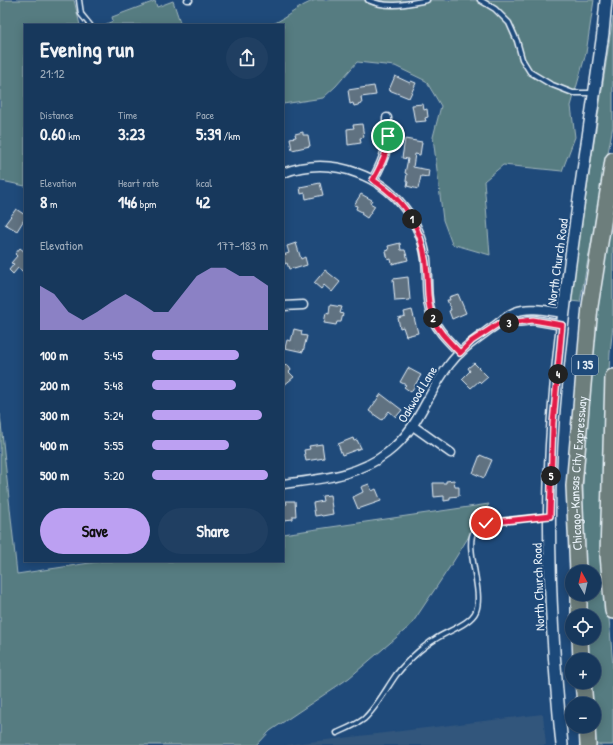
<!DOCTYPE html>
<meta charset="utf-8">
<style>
:root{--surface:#17385c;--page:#203f62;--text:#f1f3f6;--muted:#9eacbb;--line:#365272;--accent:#bca0f2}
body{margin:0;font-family:"Patrick Hand",sans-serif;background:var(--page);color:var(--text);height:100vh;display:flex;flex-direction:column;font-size:15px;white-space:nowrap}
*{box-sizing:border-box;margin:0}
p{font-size:13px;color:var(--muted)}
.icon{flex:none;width:22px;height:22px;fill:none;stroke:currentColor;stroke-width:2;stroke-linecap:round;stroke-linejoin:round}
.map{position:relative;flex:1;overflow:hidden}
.details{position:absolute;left:24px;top:24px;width:260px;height:538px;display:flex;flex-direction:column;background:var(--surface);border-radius:0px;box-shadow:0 2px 10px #0003,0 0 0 1px var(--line)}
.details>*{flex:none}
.needle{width:26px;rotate:352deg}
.controls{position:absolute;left:565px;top:565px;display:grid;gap:8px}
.controls a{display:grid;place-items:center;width:36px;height:36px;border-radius:50%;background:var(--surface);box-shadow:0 2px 10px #0003,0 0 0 1px var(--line);font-size:20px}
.pin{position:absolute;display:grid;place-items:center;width:34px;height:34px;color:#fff;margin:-17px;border:2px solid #fff;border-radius:50%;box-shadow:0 1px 4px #0007}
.km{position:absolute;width:20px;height:20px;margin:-10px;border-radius:50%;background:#222;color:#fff;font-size:11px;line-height:20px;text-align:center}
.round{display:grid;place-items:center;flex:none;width:42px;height:42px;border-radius:21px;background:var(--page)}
.overview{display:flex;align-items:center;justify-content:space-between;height:68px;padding:0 16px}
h1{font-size:22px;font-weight:800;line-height:30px}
.metrics{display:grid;grid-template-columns:repeat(3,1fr);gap:6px;height:68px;padding:4px 16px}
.metrics div{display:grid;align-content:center}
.metrics b{font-size:17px;font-weight:800}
.metrics small{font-size:11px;font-weight:400}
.metrics p{font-size:11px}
.chart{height:112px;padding:8px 16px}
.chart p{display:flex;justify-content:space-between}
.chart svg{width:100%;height:72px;margin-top:4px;fill:var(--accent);opacity:.7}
.cta{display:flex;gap:8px;margin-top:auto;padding:8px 16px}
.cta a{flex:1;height:46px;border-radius:24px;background:var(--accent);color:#111;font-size:16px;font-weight:800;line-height:46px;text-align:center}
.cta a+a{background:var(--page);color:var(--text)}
ul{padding:0 16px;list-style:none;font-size:13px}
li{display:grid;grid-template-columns:64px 48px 1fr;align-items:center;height:30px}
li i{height:10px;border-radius:5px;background:var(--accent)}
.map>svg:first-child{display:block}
.built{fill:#32567c}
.green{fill:#577c81;stroke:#a0b6bc}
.building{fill:#607281;stroke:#e8f1f8}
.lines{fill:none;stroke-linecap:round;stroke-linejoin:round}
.lane-casing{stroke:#e8f1f8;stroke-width:7}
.street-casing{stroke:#e8f1f8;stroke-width:11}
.secondary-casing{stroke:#e8f1f8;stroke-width:14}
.highway-casing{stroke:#e8f1f8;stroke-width:18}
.lane{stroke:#1f4a7a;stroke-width:4}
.street{stroke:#1f4a7a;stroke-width:8}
.secondary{stroke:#1f4a7a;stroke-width:11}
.highway{stroke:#6d7e7c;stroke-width:15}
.route-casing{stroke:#fff;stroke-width:8}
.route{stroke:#e11d48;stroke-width:5}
.labels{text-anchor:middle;stroke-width:4;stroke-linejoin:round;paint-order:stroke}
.shield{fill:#1f4a7a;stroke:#acbfd2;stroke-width:1}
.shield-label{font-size:12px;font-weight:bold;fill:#e8f1f8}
.street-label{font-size:13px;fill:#e8f1f8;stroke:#1f4a7a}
</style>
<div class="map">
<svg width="613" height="745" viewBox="0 0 613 745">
<rect width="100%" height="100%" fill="#1f4a7a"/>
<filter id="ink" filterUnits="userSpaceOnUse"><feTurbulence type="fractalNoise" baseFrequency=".025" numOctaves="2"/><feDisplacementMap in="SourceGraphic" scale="8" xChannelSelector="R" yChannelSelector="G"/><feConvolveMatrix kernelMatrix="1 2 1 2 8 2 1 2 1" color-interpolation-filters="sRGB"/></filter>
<g filter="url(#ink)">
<path class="built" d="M543,714L546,745H285Z"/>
<g class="green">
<path d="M0,0H74L80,25H25V186L2,181H0Z"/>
<path d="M316,0H594L586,53L571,106L575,137L562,171L503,165L484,181L490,255L452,244L443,220L433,137L441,106L426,81L395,66L357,62L336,86L323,98L283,104V25H271C287,18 299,5 316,0Z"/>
<path d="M155,1L157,7L173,1L181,25H106V24L113,21L112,17Z"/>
<path d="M613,17V126L580,302L570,301Z"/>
<path d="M607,230H613V326L610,353L603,482L604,561L613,665V745H593L594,704H589L587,682H594V660H586L584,638H594V616H583L582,594H594V572H582C582,498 584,424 591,350C595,310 602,270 607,230Z"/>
<path d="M0,414L17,574L103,561H283V534L489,504L453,562L411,625L349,678L270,731L257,745H0Z"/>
</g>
<g class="building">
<path d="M395,76L410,83L411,81L416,83L409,98L389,90Z"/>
<path d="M374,86L376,95L361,97L362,104L354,106L353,103L350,104L348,90Z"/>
<path d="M423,104L424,110L427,109L428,117L425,118L426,121L415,122L412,105Z"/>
<path d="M362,124L364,137L360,138L361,143L348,145L347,129L354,128L353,125Z"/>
<path d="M303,132V135H308L310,146L292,150L290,138L296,137L295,134Z"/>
<path d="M405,139L422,142L420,155L415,154L413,167L429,170L428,177L421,176L418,189L407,186L408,182L406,181L407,174L405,173L408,159L402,158Z"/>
<path d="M320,183L323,195L306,199L305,193L301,194L300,187Z"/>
<path d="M361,194L372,200L370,203L375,206L367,218L361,214L362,212L356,209L357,206L354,205Z"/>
<path d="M16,209L25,215V218L17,231L5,224Z"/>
<path d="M296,243L301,259L305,257L307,265L294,269V268L289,269L287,263L285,264L283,255L289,253L287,246Z"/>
<path d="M400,243L401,250H405L408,260L392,264L391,259L388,260L386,251L389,250L388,246Z"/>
<path d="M20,248L25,252V273L18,268L13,274L9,270L14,264L11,263L17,256L15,254Z"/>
<path d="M325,270L340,282L332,292L324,285L321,289L314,283Z"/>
<path d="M408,277L410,300L395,301L393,279Z"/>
<path d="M458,294L466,313L452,319L449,311L451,310L447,300H450L449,297Z"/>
<path d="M330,305L342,307L340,313L343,314L341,322H337L336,325L324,323L326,313L329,314Z"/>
<path d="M412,310L418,333L406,336L403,327L400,328L398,318L405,316L404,312Z"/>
<path d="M294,329L302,331L301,335L307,336L303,352L285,348L287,340L291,341Z"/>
<path d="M474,363L488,377L481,383L479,381L471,388L462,379L470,371L468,368Z"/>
<path d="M283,364L285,366L287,364L291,370L289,372L294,377L283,386Z"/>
<path d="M408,368L421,375L411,392L404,387L406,385L400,382Z"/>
<path d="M381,394L402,410L396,417L389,411L382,420L369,411Z"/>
<path d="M353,438L354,441L357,440L361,448L342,455L338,444Z"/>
<path d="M322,444L324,458L306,461L304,450L310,449L309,446Z"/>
<path d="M480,455L492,460L484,478L473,473Z"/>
<path d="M454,480L455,487H459V496L450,497V500L444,501V496L434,497L433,483H446V481Z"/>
<path d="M369,484L372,491L376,489L381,501L358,509L353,497L363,492L361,487Z"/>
<path d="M330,495L333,514L322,516L321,515L315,516L313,503L323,501L322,496Z"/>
<path d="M286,501H295L296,516H293V519L284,520L283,505L287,504Z"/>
</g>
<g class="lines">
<defs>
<g id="lane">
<path d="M79,0L81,14L90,25"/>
<path d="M187,0H190"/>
<path d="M368,0C388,9 406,4 427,0"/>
<path d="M480,0L495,9L509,23L517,41L522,59L530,72L550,84L573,93H594"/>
<path d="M337,733C346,729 356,725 364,719C377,707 386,689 396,675C403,666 411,658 419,651C424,647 429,643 434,640C445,632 471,624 476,611C484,591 464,547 474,531C477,526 481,524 486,523L548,516"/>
</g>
<g id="street">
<path d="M283,173C307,164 333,164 357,173C394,186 421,221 426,259C428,279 425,301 433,319C439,333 450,342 460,353"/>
<path d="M373,180C387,154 388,147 387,118"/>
<path d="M283,306L303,305"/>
<path d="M498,324L533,320L562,325"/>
<path d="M413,426L451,453"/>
<path d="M283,484C319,479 356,477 387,453C419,429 426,395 449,365C460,350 475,340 490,329C499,324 506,315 515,312C530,306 549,311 563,313"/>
</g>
<path id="secondary" d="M562,745C551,638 545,529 553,422C563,291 585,162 603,33L606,0"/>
<g id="highway">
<path d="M613,377L608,555L613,611"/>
<path id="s1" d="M578,572L574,486L590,306L613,160"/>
<path d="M579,594V616"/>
<path d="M580,638L581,660"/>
<path d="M583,682L585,704"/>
<path d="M587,726L588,745"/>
</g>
</defs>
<use href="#lane" class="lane-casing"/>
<use href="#street" class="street-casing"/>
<use href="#secondary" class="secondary-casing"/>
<use href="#highway" class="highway-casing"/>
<use href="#lane" class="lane"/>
<use href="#street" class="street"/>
<use href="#secondary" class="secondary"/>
<use href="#highway" class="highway"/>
</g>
</g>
<g class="lines" filter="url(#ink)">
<defs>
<path id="route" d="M388,136C388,153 381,165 373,180C409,203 424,232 427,274C428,289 427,305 433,319C439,333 450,342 460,353L472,341L498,324L533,320L562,325L553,423L550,516L486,523"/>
</defs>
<use href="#route" class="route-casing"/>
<use href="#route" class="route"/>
</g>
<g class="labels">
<rect class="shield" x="572" y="355" width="26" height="20" rx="3"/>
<g class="shield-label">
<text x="585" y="369">I 35</text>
</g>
<g class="street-label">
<text transform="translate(557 262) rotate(-82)" y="5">North Church Road</text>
<text transform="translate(417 394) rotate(-59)" y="5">Oakwood Lane</text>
<text dy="5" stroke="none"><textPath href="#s1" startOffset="99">Chicago-Kansas City Expressway</textPath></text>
<text transform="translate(538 587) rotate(-92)" y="5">North Church Road</text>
</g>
</g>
</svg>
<div class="controls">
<a><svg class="needle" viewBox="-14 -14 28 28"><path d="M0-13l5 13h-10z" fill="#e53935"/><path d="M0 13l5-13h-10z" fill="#9eacbb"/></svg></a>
<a><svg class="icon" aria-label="locate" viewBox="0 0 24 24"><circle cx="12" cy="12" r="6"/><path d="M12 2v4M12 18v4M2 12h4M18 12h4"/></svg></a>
<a>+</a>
<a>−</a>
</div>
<div class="pin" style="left:388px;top:136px;background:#1e9e55"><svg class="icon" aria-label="arrive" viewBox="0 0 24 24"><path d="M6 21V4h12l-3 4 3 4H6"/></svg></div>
<div class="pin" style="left:486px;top:523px;background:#d93025"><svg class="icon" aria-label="check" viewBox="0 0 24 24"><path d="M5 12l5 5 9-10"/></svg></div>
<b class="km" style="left:412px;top:219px">1</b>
<b class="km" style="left:433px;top:318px">2</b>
<b class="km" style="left:509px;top:323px">3</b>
<b class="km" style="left:558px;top:374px">4</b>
<b class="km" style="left:551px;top:476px">5</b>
<section class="details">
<div class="overview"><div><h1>Evening run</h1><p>21:12</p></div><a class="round"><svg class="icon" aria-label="share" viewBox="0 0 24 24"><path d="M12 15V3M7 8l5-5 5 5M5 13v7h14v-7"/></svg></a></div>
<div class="metrics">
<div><p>Distance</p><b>0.60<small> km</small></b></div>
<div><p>Time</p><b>3:23</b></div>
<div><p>Pace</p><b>5:39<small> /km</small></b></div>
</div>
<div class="metrics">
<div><p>Elevation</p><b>8<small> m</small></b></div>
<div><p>Heart rate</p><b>146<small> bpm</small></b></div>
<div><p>kcal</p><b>42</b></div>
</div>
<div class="chart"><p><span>Elevation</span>177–183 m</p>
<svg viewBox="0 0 160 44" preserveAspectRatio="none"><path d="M0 44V17L10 22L20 33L30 38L40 33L50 27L60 22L70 27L80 33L90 33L100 22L110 11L120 6L130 6L140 11L150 11L160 17V44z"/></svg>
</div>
<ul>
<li><b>100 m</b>5:45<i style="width:75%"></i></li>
<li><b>200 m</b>5:48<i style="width:72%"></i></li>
<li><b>300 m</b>5:24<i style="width:95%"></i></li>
<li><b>400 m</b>5:55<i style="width:66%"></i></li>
<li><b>500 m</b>5:20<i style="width:100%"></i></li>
</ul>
<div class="cta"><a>Save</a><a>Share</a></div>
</section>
</div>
